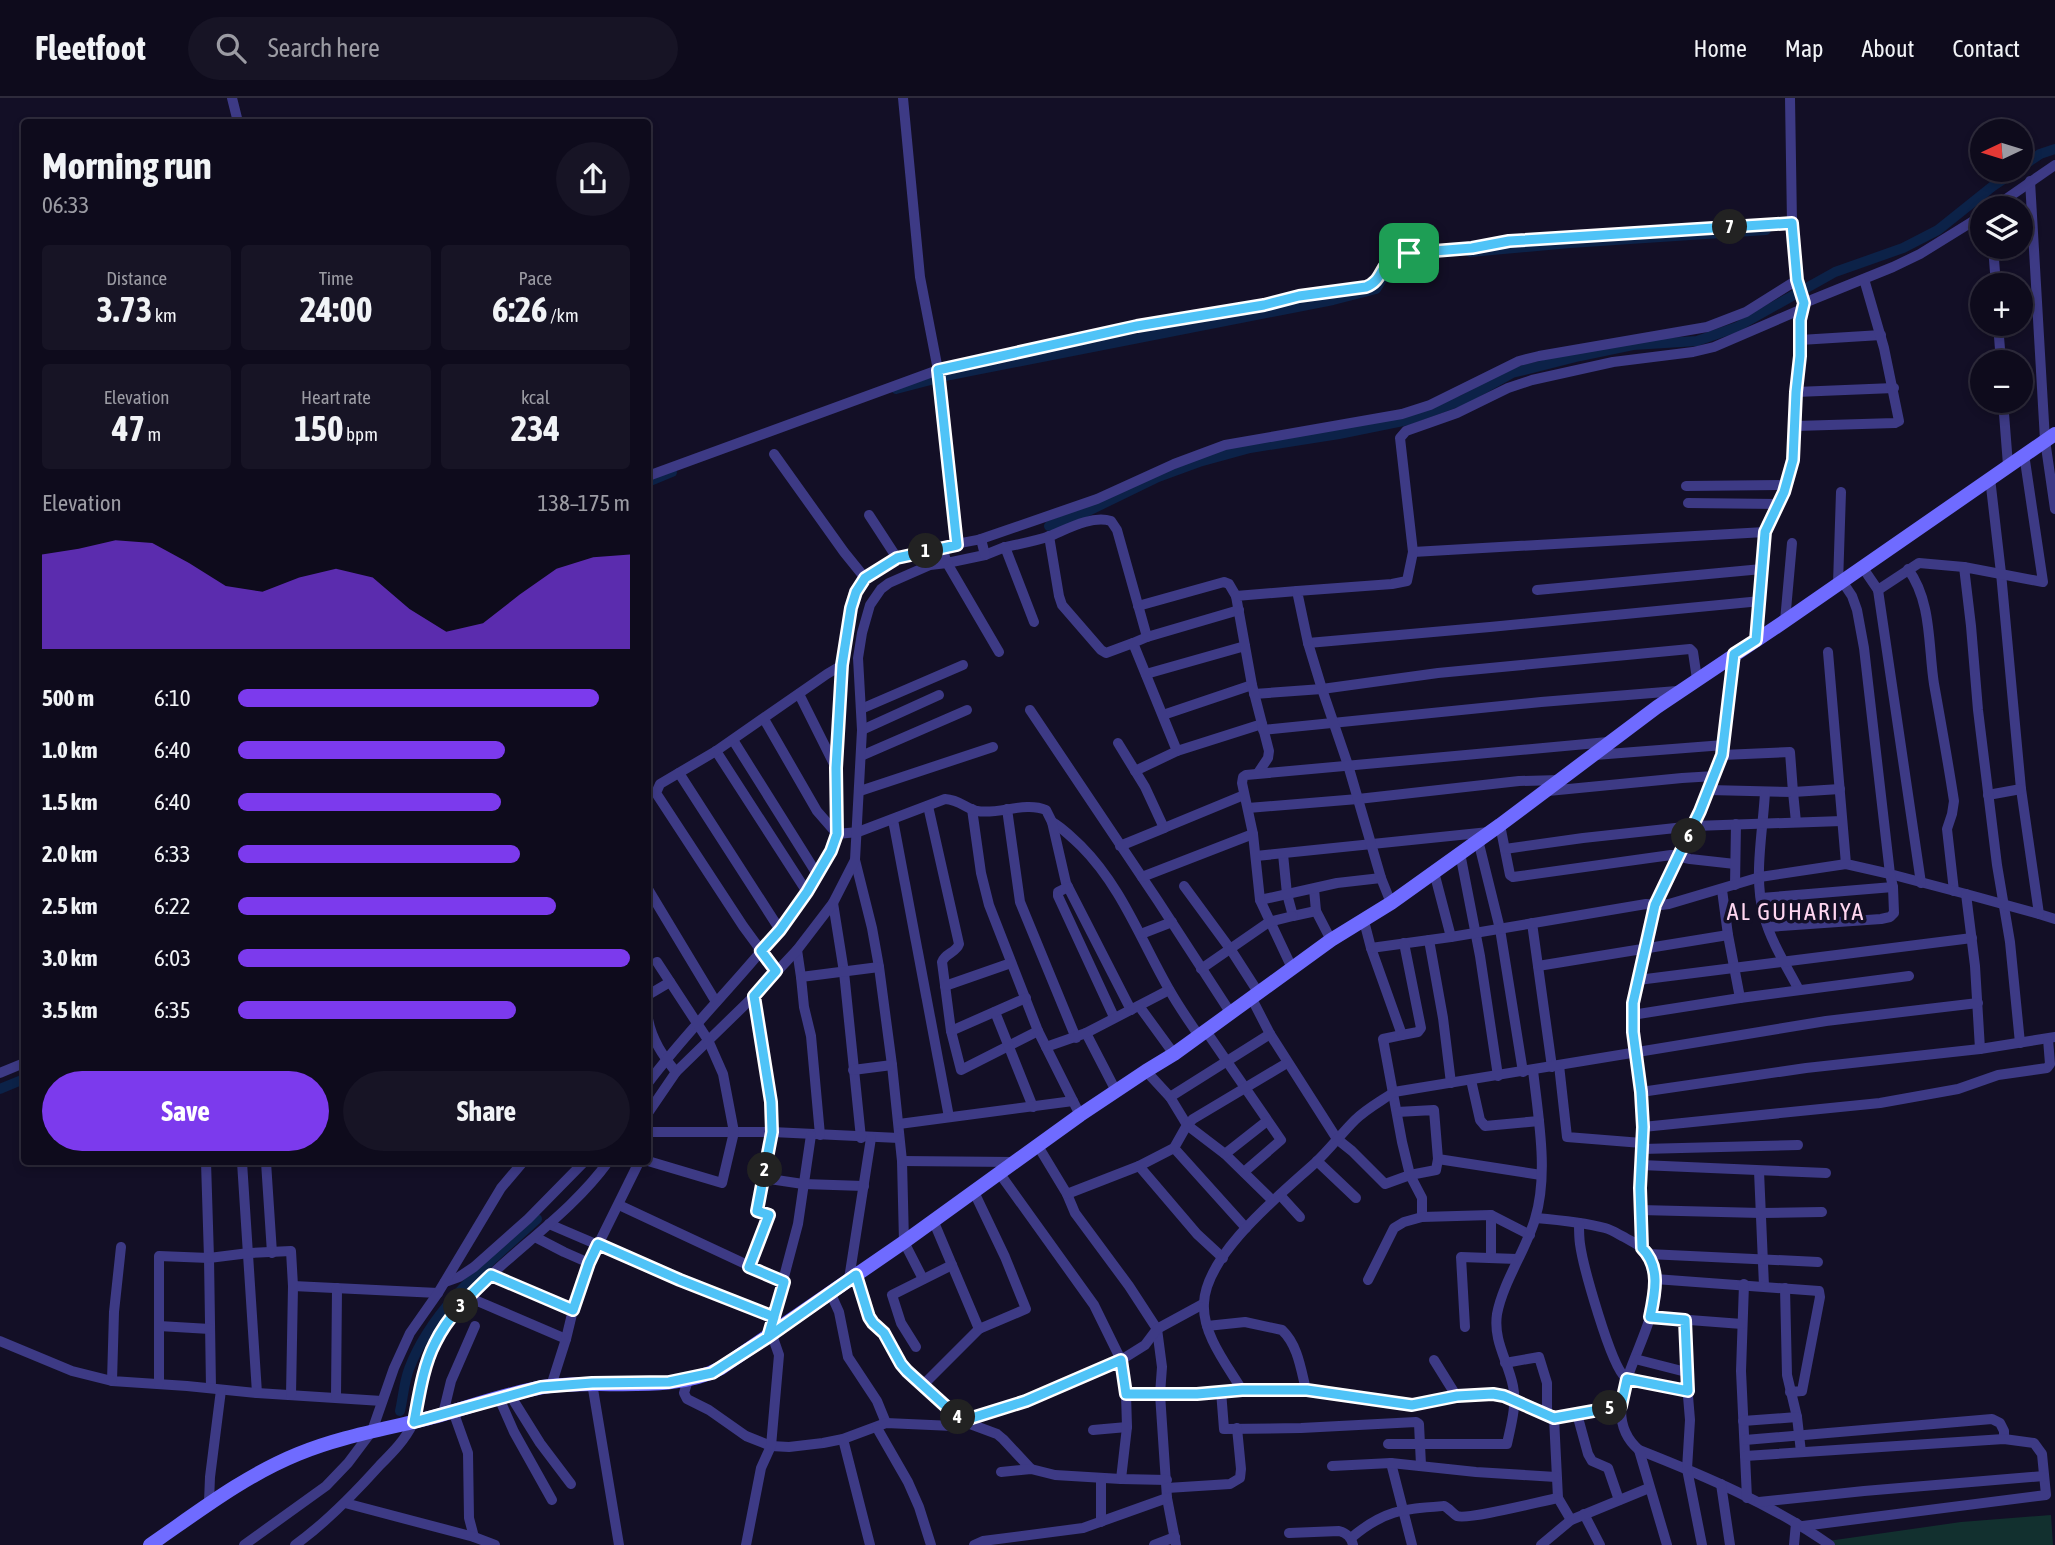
<!DOCTYPE html>
<meta charset="utf-8">
<style>
:root{--surface:#0e0b1c;--page:#171425;--text:#f1f3f6;--muted:#9b9ba3;--line:#2e2b3b;--accent:#7c3aed}
body{margin:0;font-family:"Asap Condensed",sans-serif;background:var(--page);color:var(--text);height:100vh;display:flex;flex-direction:column;font-size:26px;white-space:nowrap}
*{box-sizing:border-box;margin:0}
p{font-size:23px;color:var(--muted)}
.icon{flex:none;width:38px;height:38px;fill:none;stroke:currentColor;stroke-width:2;stroke-linecap:round;stroke-linejoin:round}
.map{position:relative;flex:1;overflow:hidden}
.details{position:absolute;left:21px;top:21px;width:630px;height:1046px;display:flex;flex-direction:column;background:var(--surface);border-radius:7px;box-shadow:0 4px 10px #0003,0 0 0 2px var(--line)}
.details>*{flex:none}
.needle{width:46px;rotate:266deg}
.buttons{position:absolute;left:1970px;top:21px;display:grid;gap:14px}
.buttons a{display:grid;place-items:center;width:63px;height:63px;border-radius:50%;background:var(--surface);box-shadow:0 4px 10px #0003,0 0 0 2px var(--line);font-size:35px}
.pin{position:absolute;display:grid;place-items:center;width:60px;height:60px;color:#fff;margin:-30px;border-radius:14px;box-shadow:0 4px 10px #0006}
.km{position:absolute;width:35px;height:35px;margin:-18px;border-radius:50%;background:#222;color:#fff;font-size:19px;line-height:35px;text-align:center}
.round{display:grid;place-items:center;flex:none;width:74px;height:74px;border-radius:37px;background:var(--page)}
.summary{display:flex;align-items:center;justify-content:space-between;height:119px;padding:0 21px}
h1{font-size:38px;font-weight:700;line-height:52px}
.figures{display:grid;grid-template-columns:repeat(3,1fr);gap:10px;height:119px;padding:7px 21px}
.figures div{display:grid;align-content:center;border-radius:7px;background:var(--page);text-align:center}
.figures b{font-size:35px;font-weight:700}
.figures small{font-size:19px;font-weight:400}
.figures p{font-size:19px}
.chart{height:196px;padding:14px 21px}
.chart p{display:flex;justify-content:space-between}
.chart svg{width:100%;height:126px;margin-top:7px;fill:var(--accent);opacity:.7}
.cta{display:flex;gap:14px;margin-top:auto;padding:14px 21px}
.cta a{flex:1;height:80px;border-radius:42px;background:var(--accent);color:#fff;font-size:28px;font-weight:700;line-height:80px;text-align:center}
.cta a+a{background:var(--page);color:var(--text)}
ul{padding:0 21px;list-style:none;font-size:23px}
li{display:grid;grid-template-columns:112px 84px 1fr;align-items:center;height:52px}
li i{height:18px;border-radius:9px;background:var(--accent)}
header{display:flex;align-items:center;gap:42px;box-sizing:border-box;height:98px;padding:0 35px;background:var(--surface);border-bottom:2px solid var(--line)}
header strong{font-size:33px}
nav{display:flex;gap:38px;margin-inline-start:auto;font-size:24px}
.search{width:490px;height:63px;background:var(--page);display:flex;align-items:center;gap:18px;box-sizing:border-box;padding:0 24px;border-radius:38px;color:var(--muted);font-size:26px}
.map>svg:first-child{display:block}
.green{fill:#12302f}
.lines{fill:none;stroke-linecap:round;stroke-linejoin:round}
.canal{stroke:#0c2248;stroke-width:10}
.minor{stroke:#3d3a85;stroke-width:10}
.secondary{stroke:#6f6bff;stroke-width:14}
.route-casing{stroke:#fff;stroke-width:14}
.route{stroke:#4fc3f7;stroke-width:9}
.labels{text-anchor:middle;stroke-width:7;stroke-linejoin:round;paint-order:stroke}
.quarter-label{font-size:24px;letter-spacing:2px;fill:#ffd6f0;stroke:#130f26}
</style>
<header>
<strong>Fleetfoot</strong>
<div class="search"><svg class="icon" aria-label="search" viewBox="0 0 24 24"><circle cx="10" cy="10" r="6"/><path d="M15 15l6 6"/></svg>Search here</div>
<nav><a>Home</a><a>Map</a><a>About</a><a>Contact</a></nav>
</header>
<div class="map">
<svg width="2055" height="1447" viewBox="0 0 2055 1447">
<rect width="100%" height="100%" fill="#130f26"/>
<path class="green" d="M2051,1417L2053,1447H1834L1828,1443L1961,1424Z"/>
<g class="lines">
<g class="canal">
<path d="M2021,69L2040,56L2055,51"/>
<path d="M1470,154L1570,145L1766,132"/>
<path d="M896,291L950,277L1333,202L1376,191C1385,175 1397,161 1416,159"/>
<path d="M648,384L672,374"/>
<path d="M1049,428L1084,415L1158,379L1199,364L1250,350L1339,336L1408,322L1463,302L1512,275L1580,258L1633,247L1697,243L1737,229L1835,174L1903,150L1938,132L1993,88L2017,72"/>
<path d="M0,991L24,981"/>
<path d="M400,1313C403,1300 404,1284 409,1271C433,1208 489,1165 537,1121"/>
</g>
<g class="minor">
<path d="M232,0L238,24"/>
<path d="M903,0L920,179L938,272L957,447"/>
<path d="M2030,83L2045,342L2055,411"/>
<path d="M1993,110L2055,67"/>
<path d="M1993,149L1996,187"/>
<path d="M1804,205L1893,169L1920,156L1983,117"/>
<path d="M1998,226L2001,264"/>
<path d="M1800,242L1881,237"/>
<path d="M1796,294L1894,290"/>
<path d="M2003,303L2008,367"/>
<path d="M1796,328L1895,325L1899,323L1884,250L1864,181"/>
<path d="M774,356L844,454L865,480"/>
<path d="M648,378L938,272L1137,228L1264,207L1299,199L1366,189L1375,184L1385,167L1400,156L1472,150L1509,143L1792,125"/>
<path d="M1990,380L2001,475L2021,691L2039,816L2055,821"/>
<path d="M1686,388L1786,387"/>
<path d="M1688,405L1778,406"/>
<path d="M869,417L897,460"/>
<path d="M1049,438L1059,498L1062,507L1101,552L1106,555L1133,545"/>
<path d="M1005,449C1020,446 1036,443 1050,438C1067,431 1092,417 1111,423L1117,432L1147,539"/>
<path d="M942,450L947,465L985,457L1005,449L1034,524"/>
<path d="M1413,454L1765,434"/>
<path d="M985,457L981,441L1097,401L1174,366L1225,347L1402,316L1430,307L1519,263L1539,258L1707,229L1746,214L1797,182"/>
<path d="M1863,470L1878,492L1919,465L1964,469"/>
<path d="M1908,471C1932,504 1928,547 1934,586C1941,625 1948,664 1954,703L1952,716L1947,731L1954,793"/>
<path d="M1842,483L1852,498L1857,512L1864,550L1890,776L1966,796"/>
<path d="M1838,486L1841,394"/>
<path d="M1537,492L1762,471"/>
<path d="M1878,492L1921,785"/>
<path d="M1138,508L1224,484L1229,486L1236,498"/>
<path d="M1785,523L1792,445"/>
<path d="M1756,542L1765,434L1784,394L1793,362L1796,294L1800,258V222L1804,205V200L1797,182L1792,125L1790,0"/>
<path d="M1308,545L1490,529L1761,503"/>
<path d="M1146,576L1245,548"/>
<path d="M799,596L836,670"/>
<path d="M1254,596L1322,591L1438,575L1690,551L1693,554L1697,581"/>
<path d="M861,611L963,567"/>
<path d="M1030,612L1158,803L1230,914"/>
<path d="M1163,617L1252,587"/>
<path d="M764,621L817,713L837,736"/>
<path d="M862,632L939,597"/>
<path d="M1263,632L1541,604L1677,593"/>
<path d="M733,642L817,776"/>
<path d="M1118,645L1145,689L1164,730L1244,697"/>
<path d="M716,653L807,794"/>
<path d="M1177,653L1262,626"/>
<path d="M1595,657L1724,647"/>
<path d="M1722,657L1790,654L1793,694L1840,691"/>
<path d="M861,658L967,612"/>
<path d="M1135,673L1177,653L1133,545L1147,539L1239,512"/>
<path d="M679,675L780,832"/>
<path d="M1258,675L1268,660L1269,653L1252,587L1236,498L1297,493"/>
<path d="M1709,692L1793,694L1796,724"/>
<path d="M860,693L993,649"/>
<path d="M1548,693L1682,680L1715,678"/>
<path d="M1765,694C1763,734 1753,779 1764,818C1771,844 1787,869 1799,892"/>
<path d="M1988,697L2021,691"/>
<path d="M928,708L959,846C956,855 945,855 942,864L951,933L961,972L1038,933"/>
<path d="M1248,710L1358,701L1519,683L1560,682"/>
<path d="M972,711L981,775L989,807L1038,933L1080,1017"/>
<path d="M1007,711L1020,804L1076,940"/>
<path d="M893,722L949,1019"/>
<path d="M1052,724C1063,730 1071,739 1081,748C1122,789 1141,843 1170,893C1179,909 1189,923 1199,938"/>
<path d="M1500,727L1510,777L1513,779L1671,757L1690,761L1735,766"/>
<path d="M837,736L858,734L945,701C960,702 965,710 977,713C999,717 1025,703 1046,712L1052,724L1066,785L1131,912"/>
<path d="M1478,742L1500,831L1523,974"/>
<path d="M1120,748L1164,730"/>
<path d="M1505,751L1583,740L1694,728L1842,723"/>
<path d="M1460,755L1480,858L1498,978"/>
<path d="M1283,756L1287,796L1293,818L1316,813"/>
<path d="M1256,758L1489,734"/>
<path d="M855,762L872,830L879,869L892,967L902,1063L904,1144L923,1181"/>
<path d="M1434,774L1451,839"/>
<path d="M1142,779L1253,736"/>
<path d="M1735,787L1736,726"/>
<path d="M1184,788L1231,852L1258,894"/>
<path d="M1068,789L1058,794V798L1114,919"/>
<path d="M648,791L716,904"/>
<path d="M1314,791L1316,813L1331,842"/>
<path d="M1722,792L1728,837L1740,900"/>
<path d="M1761,800L1893,789"/>
<path d="M1260,802L1337,785L1381,780"/>
<path d="M833,805L844,874L861,1040"/>
<path d="M1391,805L1381,780L1348,667L1322,591L1308,545L1297,493L1392,486L1407,483L1413,454L1400,340L1406,333L1457,315L1508,290L1532,282L1613,264L1693,254L1714,249L1802,211"/>
<path d="M1364,823L1371,850L1402,937L1383,941L1402,1044L1410,1077L1422,1100V1119"/>
<path d="M1532,825L1552,969"/>
<path d="M1768,829L1881,821L1890,819L1894,815L1893,789L1890,776L1846,766L1828,554"/>
<path d="M1141,836L1172,824"/>
<path d="M1429,842L1443,920L1451,985"/>
<path d="M1371,850L1451,839L1646,806L1661,807L1669,806L1760,779L1846,766"/>
<path d="M797,852L801,879"/>
<path d="M1538,868L1728,837"/>
<path d="M1292,870L1260,802L1253,736L1242,685L1243,679L1246,677L1608,644"/>
<path d="M1201,871L1269,824L1293,818"/>
<path d="M776,873L743,828L656,695L660,686L716,653L827,576L844,566"/>
<path d="M1638,882L1972,840"/>
<path d="M945,888L1011,865"/>
<path d="M648,897L670,884"/>
<path d="M1251,899L1270,936L1337,1041L1352,1053L1385,1086L1410,1077L1436,1072L1438,1061"/>
<path d="M1139,908L1174,956"/>
<path d="M995,914L1033,1009"/>
<path d="M1632,917L1740,900L1909,878"/>
<path d="M648,921C652,942 663,958 676,974"/>
<path d="M951,933L1026,900"/>
<path d="M1206,933L1281,1042L1244,1074"/>
<path d="M1086,935L1116,993"/>
<path d="M1402,937L1418,934L1421,930L1404,845"/>
<path d="M2020,945L2010,844L1997,767L1978,612L1971,528L1964,469L2043,484L2024,356"/>
<path d="M1046,949L1086,935L1169,892"/>
<path d="M1980,951L1975,868L1966,796L2039,816"/>
<path d="M1559,967L1567,1039L1642,1045"/>
<path d="M853,972L892,967"/>
<path d="M1146,973L1170,999L1187,1027L1225,1056L1272,1102"/>
<path d="M0,975L24,965"/>
<path d="M1471,982L1480,1022L1485,1028L1539,1023"/>
<path d="M648,985C702,913 772,853 818,775C825,762 833,750 837,736C835,691 835,508 866,479C892,454 946,449 981,441"/>
<path d="M1641,994L1806,970L1980,951L2055,939"/>
<path d="M1170,999L1270,936"/>
<path d="M1397,1014L1434,1012L1438,1061L1541,1077"/>
<path d="M648,1015L676,974L754,898L797,852L833,805L855,762L862,632L858,560L862,535L870,507L881,491L889,485L930,467L947,465L999,554"/>
<path d="M899,1026L1073,1003"/>
<path d="M1643,1029L1880,1005L1958,991L1998,977L2047,970L2050,966L2048,941"/>
<path d="M648,1034H772L899,1040"/>
<path d="M820,1037L811,938L804,909L801,879L879,869"/>
<path d="M1038,1048L1067,1096L1075,1115L1129,1188L1157,1231L1162,1269L1160,1296L1167,1400L1176,1447"/>
<path d="M1174,1050L1246,1130"/>
<path d="M1642,1051L1798,1047"/>
<path d="M1225,1056L1267,1023"/>
<path d="M648,1063L722,1085L734,1034L723,976L708,942L657,864"/>
<path d="M902,1063L1013,1064"/>
<path d="M1317,1063L1356,1100"/>
<path d="M206,1064L209,1160L211,1290"/>
<path d="M242,1064L257,1295"/>
<path d="M266,1064L272,1155"/>
<path d="M1641,1067L1826,1075"/>
<path d="M1139,1068L1197,1136L1223,1160"/>
<path d="M1759,1073L1764,1188"/>
<path d="M1000,1076L1094,1207L1121,1262L1126,1296"/>
<path d="M763,1080L803,1086L864,1088"/>
<path d="M1067,1096L1139,1068L1174,1050L1187,1027L1193,1021L1287,965"/>
<path d="M1280,1097L1300,1119"/>
<path d="M619,1107L784,1184"/>
<path d="M1640,1112L1761,1115L1822,1114"/>
<path d="M1491,1117V1159"/>
<path d="M1536,1120C1559,1122 1582,1124 1605,1130C1612,1132 1618,1136 1624,1139C1632,1144 1641,1147 1646,1154C1689,1212 1580,1301 1639,1352C1705,1378 1771,1406 1830,1447"/>
<path d="M933,1122L979,1231"/>
<path d="M1579,1125C1579,1132 1579,1139 1580,1146C1583,1168 1611,1268 1625,1279C1634,1286 1674,1291 1688,1293"/>
<path d="M549,1126L680,1182L774,1219"/>
<path d="M535,1139L564,1154L589,1165"/>
<path d="M121,1149L114,1214L112,1283L187,1288L257,1295L382,1303"/>
<path d="M1642,1150L1640,1090L1643,1029L1641,994L1633,934V905L1655,807L1694,728L1722,657L1734,556"/>
<path d="M1648,1156L1818,1164"/>
<path d="M749,1169L769,1117L757,1113L772,1034L771,1004L754,898"/>
<path d="M491,1177L573,1212"/>
<path d="M856,1177L869,1219L873,1225L884,1235L907,1273L962,1323L997,1336L1003,1341L1031,1371"/>
<path d="M849,1181L871,1040"/>
<path d="M1655,1181L1819,1193L1820,1199L1802,1293L1790,1294"/>
<path d="M1368,1182L1394,1130L1404,1124L1422,1119L1491,1117L1530,1137"/>
<path d="M445,1184L459,1179L474,1169L528,1121L584,1064"/>
<path d="M1744,1186L1741,1273L1747,1400"/>
<path d="M293,1188L438,1195"/>
<path d="M1785,1190L1787,1277L1797,1319L1801,1354"/>
<path d="M830,1194L839,1214L848,1259L877,1303L886,1325"/>
<path d="M468,1199L566,1241"/>
<path d="M1650,1219L1742,1226"/>
<path d="M1685,1222L1686,1274L1690,1322L1687,1371L1702,1447"/>
<path d="M772,1224L798,1126L811,1037"/>
<path d="M159,1228L210,1231"/>
<path d="M1207,1228L1245,1224L1282,1232C1298,1247 1301,1272 1306,1292"/>
<path d="M1465,1229L1461,1159L1517,1161"/>
<path d="M0,1243L72,1273L112,1283"/>
<path d="M916,1249L901,1225L892,1197L952,1167"/>
<path d="M1635,1261L1686,1274"/>
<path d="M1434,1262L1457,1299"/>
<path d="M1505,1265L1539,1259L1547,1285V1317"/>
<path d="M688,1282L684,1295L687,1301L709,1312L746,1338L771,1348L789,1349L823,1345L843,1341L886,1325L953,1328L1002,1309L1026,1303L1121,1262L1145,1247L1157,1231L1203,1206"/>
<path d="M592,1285L619,1447"/>
<path d="M159,1286V1158L209,1160L249,1155L291,1153L293,1188L291,1297"/>
<path d="M923,1287L979,1231L1026,1211L1005,1159L974,1094"/>
<path d="M551,1288L566,1241L573,1212L589,1165L639,1064"/>
<path d="M1242,1292C1227,1267 1202,1236 1204,1205C1206,1156 1281,1096 1315,1065C1329,1052 1341,1036 1355,1022C1366,1011 1381,1003 1394,994L1826,923L1978,905"/>
<path d="M1221,1293L1224,1331L1301,1330L1416,1324L1419,1326L1421,1367"/>
<path d="M510,1297L540,1345L571,1386"/>
<path d="M336,1299L337,1190"/>
<path d="M499,1300L514,1334L552,1402"/>
<path d="M453,1313L468,1355L469,1420L474,1439"/>
<path d="M443,1316L451,1283L475,1228"/>
<path d="M1577,1316L1588,1356L1592,1363L1608,1370L1619,1402"/>
<path d="M1554,1320L1558,1400L1571,1422"/>
<path d="M1743,1323L1797,1319"/>
<path d="M877,1330L908,1384L919,1409L931,1447"/>
<path d="M1093,1332L1127,1329"/>
<path d="M843,1341L870,1447"/>
<path d="M1745,1342L1992,1321L2000,1325L2004,1333V1341"/>
<path d="M1388,1346H1507C1511,1327 1517,1307 1513,1288C1508,1263 1493,1243 1497,1216C1503,1184 1526,1152 1535,1121C1549,1076 1538,1018 1533,972"/>
<path d="M1639,1352L1667,1447"/>
<path d="M1745,1358L2004,1341L2034,1345L2042,1356L2046,1397L1803,1428"/>
<path d="M1391,1365L1412,1447"/>
<path d="M1332,1368L1391,1365L1476,1374L1556,1379"/>
<path d="M1001,1374L1031,1371L1055,1377L1121,1381L1167,1382"/>
<path d="M1121,1381L1127,1329L1126,1296H1197L1242,1292H1306L1412,1307L1457,1299L1493,1296L1504,1298L1554,1320L1621,1308"/>
<path d="M1721,1386L1730,1447"/>
<path d="M1167,1390L1230,1386L1240,1380L1241,1371L1237,1330"/>
<path d="M209,1404L210,1379L221,1292"/>
<path d="M1759,1404L1864,1393L2044,1378"/>
<path d="M345,1405L474,1439L495,1447"/>
<path d="M1584,1416L1600,1447"/>
<path d="M1101,1424V1380"/>
<path d="M1289,1435L1339,1433C1347,1435 1351,1439 1353,1447"/>
<path d="M1351,1440C1384,1412 1403,1411 1444,1408C1449,1410 1453,1416 1457,1418C1468,1422 1542,1403 1558,1400"/>
<path d="M244,1447L326,1388L348,1365L372,1333L394,1270L410,1235L438,1195L501,1090L523,1064"/>
<path d="M295,1447C327,1424 354,1396 380,1367C392,1355 406,1341 413,1325C417,1316 418,1304 420,1294C427,1265 434,1241 453,1217C499,1160 565,1123 608,1064"/>
<path d="M746,1447L761,1370L771,1348L779,1257L772,1237"/>
<path d="M974,1447L983,1443L1083,1430L1167,1400"/>
<path d="M1154,1447L1175,1439"/>
<path d="M1541,1447L1571,1422L1649,1390"/>
<path d="M1794,1447L1796,1425"/>
</g>
<path class="secondary" d="M150,1447C198,1414 244,1378 298,1356C344,1337 393,1330 441,1317C475,1307 509,1295 543,1289C600,1280 669,1297 721,1270L904,1144L1080,1017L1146,973L1174,956L1331,842L1391,805L1500,727L1657,609L1785,523L2055,336"/>
</g>
<g class="lines">
<defs>
<path id="route" d="M1409,155C1377,159 1387,181 1366,189L1299,198L1264,207L1137,228L938,272L957,447L897,460L865,480L856,494L851,510L842,567L836,670L837,736L831,753L807,794L780,832L761,853L776,873L754,898L771,1004L772,1034L757,1113L769,1117L749,1169L784,1184L768,1239L712,1275L669,1284L592,1285L541,1289L414,1324C419,1298 423,1268 435,1245C448,1218 470,1197 491,1177L573,1212L589,1165L598,1146L680,1182L774,1219L768,1239L856,1177L869,1219L873,1225L884,1235L901,1266L907,1273L962,1323L1026,1303L1121,1262L1126,1296H1197L1242,1292H1307L1412,1307L1457,1298L1493,1296L1504,1298L1554,1320L1621,1308L1627,1281L1688,1293L1685,1222L1650,1219C1655,1195 1661,1169 1642,1150L1640,1090L1643,1029L1641,994L1633,934V905L1655,807L1700,713L1722,657L1734,556L1756,542L1765,434L1784,394L1793,362L1796,294L1800,258V222L1804,205L1797,182L1792,125L1509,143L1472,150L1409,155"/>
</defs>
<use href="#route" class="route-casing"/>
<use href="#route" class="route"/>
</g>
<g class="labels">
<g class="quarter-label">
<text x="1796" y="822">AL GUHARIYA</text>
</g>
</g>
</svg>
<div class="buttons">
<a><svg class="needle" viewBox="-14 -14 28 28"><path d="M0-13l5 13h-10z" fill="#e53935"/><path d="M0 13l5-13h-10z" fill="#9b9ba3"/></svg></a>
<a><svg class="icon" aria-label="layers" viewBox="0 0 24 24"><path d="M12 4l9 5-9 5-9-5zM3 14l9 5 9-5"/></svg></a>
<a>+</a>
<a>−</a>
</div>
<div class="pin" style="left:1409px;top:155px;background:#1e9e55"><svg class="icon" aria-label="arrive" viewBox="0 0 24 24"><path d="M6 21V4h12l-3 4 3 4H6"/></svg></div>
<b class="km" style="left:926px;top:453px">1</b>
<b class="km" style="left:765px;top:1072px">2</b>
<b class="km" style="left:461px;top:1208px">3</b>
<b class="km" style="left:958px;top:1319px">4</b>
<b class="km" style="left:1610px;top:1310px">5</b>
<b class="km" style="left:1689px;top:738px">6</b>
<b class="km" style="left:1730px;top:129px">7</b>
<section class="details">
<div class="summary"><div><h1>Morning run</h1><p>06:33</p></div><a class="round"><svg class="icon" aria-label="share" viewBox="0 0 24 24"><path d="M12 15V3M7 8l5-5 5 5M5 13v7h14v-7"/></svg></a></div>
<div class="figures">
<div><p>Distance</p><b>3.73<small> km</small></b></div>
<div><p>Time</p><b>24:00</b></div>
<div><p>Pace</p><b>6:26<small> /km</small></b></div>
</div>
<div class="figures">
<div><p>Elevation</p><b>47<small> m</small></b></div>
<div><p>Heart rate</p><b>150<small> bpm</small></b></div>
<div><p>kcal</p><b>234</b></div>
</div>
<div class="chart"><p><span>Elevation</span>138–175 m</p>
<svg viewBox="0 0 160 44" preserveAspectRatio="none"><path d="M0 44V11L10 9L20 6L30 7L40 14L50 22L60 24L70 19L80 16L90 19L100 30L110 38L120 35L130 25L140 16L150 12L160 11V44z"/></svg>
</div>
<ul>
<li><b>500 m</b>6:10<i style="width:92%"></i></li>
<li><b>1.0 km</b>6:40<i style="width:68%"></i></li>
<li><b>1.5 km</b>6:40<i style="width:67%"></i></li>
<li><b>2.0 km</b>6:33<i style="width:72%"></i></li>
<li><b>2.5 km</b>6:22<i style="width:81%"></i></li>
<li><b>3.0 km</b>6:03<i style="width:100%"></i></li>
<li><b>3.5 km</b>6:35<i style="width:71%"></i></li>
</ul>
<div class="cta"><a>Save</a><a>Share</a></div>
</section>
</div>
